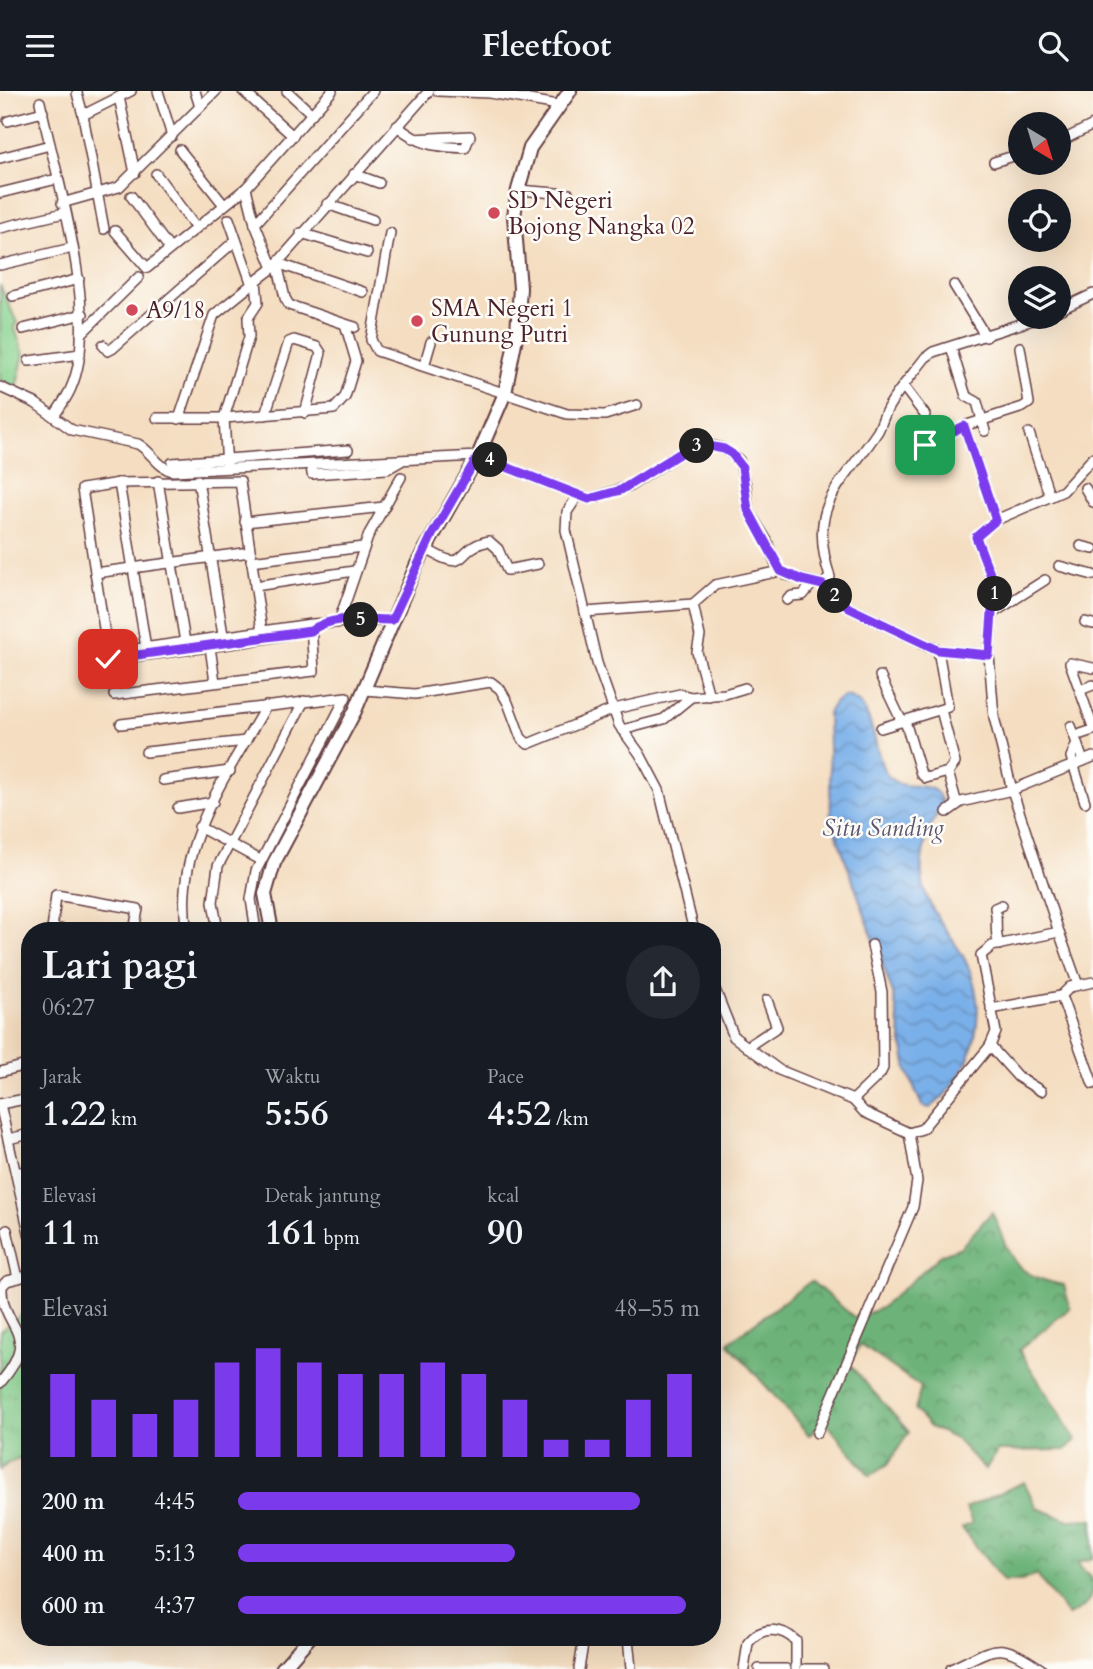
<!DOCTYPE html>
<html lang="id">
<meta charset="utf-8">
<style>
:root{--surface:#171b24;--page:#242831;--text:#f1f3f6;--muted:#9ea1a6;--accent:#7c3aed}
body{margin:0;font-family:Cardo,serif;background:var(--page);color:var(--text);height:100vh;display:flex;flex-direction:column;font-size:26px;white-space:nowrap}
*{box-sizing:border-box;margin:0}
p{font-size:23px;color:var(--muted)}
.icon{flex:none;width:38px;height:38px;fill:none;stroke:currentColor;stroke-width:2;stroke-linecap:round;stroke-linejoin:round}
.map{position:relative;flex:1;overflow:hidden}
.details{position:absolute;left:21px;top:831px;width:700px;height:724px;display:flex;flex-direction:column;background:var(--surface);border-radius:28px;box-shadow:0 7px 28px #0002}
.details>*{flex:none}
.needle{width:46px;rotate:142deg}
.controls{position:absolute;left:1008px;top:21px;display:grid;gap:14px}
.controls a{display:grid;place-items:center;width:63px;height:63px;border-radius:50%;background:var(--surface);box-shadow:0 7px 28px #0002;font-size:35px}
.pin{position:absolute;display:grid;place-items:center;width:60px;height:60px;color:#fff;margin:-30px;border-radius:14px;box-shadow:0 4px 10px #0006}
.km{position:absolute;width:35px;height:35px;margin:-18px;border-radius:50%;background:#222;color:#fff;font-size:19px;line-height:35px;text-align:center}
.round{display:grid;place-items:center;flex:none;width:74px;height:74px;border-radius:37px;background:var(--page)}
.overview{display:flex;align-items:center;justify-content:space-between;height:119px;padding:0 21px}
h1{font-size:38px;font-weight:700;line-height:52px}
.metrics{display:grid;grid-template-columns:repeat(3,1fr);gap:10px;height:119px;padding:7px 21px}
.metrics div{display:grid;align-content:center}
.metrics b{font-size:35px;font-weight:700}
.metrics small{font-size:19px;font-weight:400}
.metrics p{font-size:19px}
.chart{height:196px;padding:14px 21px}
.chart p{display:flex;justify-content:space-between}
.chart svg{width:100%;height:126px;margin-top:7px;stroke:var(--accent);stroke-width:6}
ul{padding:0 21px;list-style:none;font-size:23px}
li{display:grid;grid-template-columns:112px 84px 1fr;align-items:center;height:52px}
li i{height:18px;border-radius:9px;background:var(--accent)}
header{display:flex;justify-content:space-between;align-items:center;height:91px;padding:0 21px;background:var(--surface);font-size:32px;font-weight:700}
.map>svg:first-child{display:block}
.grass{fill:url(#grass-tufts);stroke:#68785c;stroke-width:2}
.forest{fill:url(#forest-crowns);stroke:#5c6952;stroke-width:2}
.green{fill:#87d18e;stroke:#68785c;stroke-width:2}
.water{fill:url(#water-waves);stroke:#62688a;stroke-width:2}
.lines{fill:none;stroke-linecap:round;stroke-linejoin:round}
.street-casing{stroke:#643c41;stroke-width:12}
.secondary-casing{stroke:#643c41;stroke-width:16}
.street{stroke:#fff;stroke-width:9}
.secondary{stroke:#fff;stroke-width:12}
.route-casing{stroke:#fff;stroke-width:14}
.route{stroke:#7c3aed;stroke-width:9}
.poi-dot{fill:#d1495b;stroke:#fdfcf7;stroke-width:2.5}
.labels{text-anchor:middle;stroke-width:5;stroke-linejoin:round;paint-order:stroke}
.poi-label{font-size:23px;fill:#4a1f2b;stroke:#fdfcf7;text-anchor:start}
.water-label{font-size:24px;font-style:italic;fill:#5b526e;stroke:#fdfcf7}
</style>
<header><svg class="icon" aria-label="menu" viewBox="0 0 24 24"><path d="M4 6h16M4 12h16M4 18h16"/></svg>Fleetfoot<svg class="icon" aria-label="search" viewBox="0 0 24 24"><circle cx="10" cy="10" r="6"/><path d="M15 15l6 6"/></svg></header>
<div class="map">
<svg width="1093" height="1578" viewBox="0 0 1093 1578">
<defs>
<pattern id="grass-tufts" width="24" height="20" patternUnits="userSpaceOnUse" patternTransform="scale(1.75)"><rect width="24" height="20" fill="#87d18e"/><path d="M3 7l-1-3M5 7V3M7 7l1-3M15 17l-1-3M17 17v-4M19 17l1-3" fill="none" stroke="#76b37b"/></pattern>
<pattern id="forest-crowns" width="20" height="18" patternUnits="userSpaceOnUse" patternTransform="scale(1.75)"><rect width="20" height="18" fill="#6db379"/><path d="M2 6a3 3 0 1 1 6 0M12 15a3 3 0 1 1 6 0" fill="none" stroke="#5c9163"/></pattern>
<pattern id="water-waves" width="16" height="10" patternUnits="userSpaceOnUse" patternTransform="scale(1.75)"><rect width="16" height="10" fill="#7ab0e9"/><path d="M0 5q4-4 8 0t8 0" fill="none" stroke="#668fbd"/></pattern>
</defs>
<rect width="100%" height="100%" fill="#fdfcf7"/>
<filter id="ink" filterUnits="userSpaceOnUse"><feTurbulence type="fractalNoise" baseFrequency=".0143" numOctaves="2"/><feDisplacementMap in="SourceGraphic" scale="14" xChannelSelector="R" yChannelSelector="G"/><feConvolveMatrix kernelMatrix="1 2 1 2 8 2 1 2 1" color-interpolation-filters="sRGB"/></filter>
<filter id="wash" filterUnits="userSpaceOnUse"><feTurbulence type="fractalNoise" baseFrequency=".00686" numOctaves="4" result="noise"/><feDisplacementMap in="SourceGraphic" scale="28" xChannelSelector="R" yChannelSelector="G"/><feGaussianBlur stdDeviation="1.57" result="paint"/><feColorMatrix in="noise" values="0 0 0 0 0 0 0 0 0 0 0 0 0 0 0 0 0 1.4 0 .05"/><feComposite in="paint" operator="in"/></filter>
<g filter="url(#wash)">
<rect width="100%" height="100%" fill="#f4ddc0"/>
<path class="grass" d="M26,1220L30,1235V1364L8,1372L0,1379V1240Z"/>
<g class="forest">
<path d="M992,1121C1012,1167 1010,1184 1064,1194L1070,1217L1019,1259L1076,1349L1065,1359L997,1360L985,1379L956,1348L930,1336L915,1319L921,1296L861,1254L848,1272L909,1341L888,1373L870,1385L825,1330L809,1344L728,1252L811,1190L855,1227L881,1217L942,1163L961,1156Z"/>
<path d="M1024,1391L1037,1417L1069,1429L1093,1428V1467L1077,1472L1093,1490C1093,1510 1086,1517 1068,1525L1036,1483L1022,1490H1003L962,1437L972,1432L966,1417Z"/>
</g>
<path class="green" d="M0,194L17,232L14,235L24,263L16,297L0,289Z"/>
<path class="water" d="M844,605C873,606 874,659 884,679C901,710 935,679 943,715C928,732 918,769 923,792C928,820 951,843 964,867C992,918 975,983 930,1017L922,1015L907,979L894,906L831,728L828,622L834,612Z"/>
</g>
<g filter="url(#ink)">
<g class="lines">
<defs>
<g id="street">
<path d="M158,0L172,45"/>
<path d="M195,0L200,16"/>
<path d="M243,0L293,45"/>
<path d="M287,0L312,23"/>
<path d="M438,0L490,2L558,14"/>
<path d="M77,2L83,24"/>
<path d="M119,6L135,82"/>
<path d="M40,11C56,86 102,227 71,297C67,307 60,316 54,325"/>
<path d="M8,30L43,21"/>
<path d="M397,35C422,55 433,55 465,57L470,45L413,48"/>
<path d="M1059,51L1093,34"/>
<path d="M180,59L224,114"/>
<path d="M0,67L50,54"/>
<path d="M994,71L1020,63"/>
<path d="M156,83L196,137"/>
<path d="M354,83L379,92"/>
<path d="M518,99L569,103"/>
<path d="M0,102L57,88"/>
<path d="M131,105L170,158"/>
<path d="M62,112L119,96L216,0"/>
<path d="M327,113L373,129"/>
<path d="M229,128L251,191"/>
<path d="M255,133L373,0"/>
<path d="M0,137L64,122"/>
<path d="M104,138L83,24L131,0"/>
<path d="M115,140L147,177L246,97"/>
<path d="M301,142L367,162"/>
<path d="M390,142L371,249L377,260L567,323L605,324L637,314"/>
<path d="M277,172L363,201"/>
<path d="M0,174L72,157"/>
<path d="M273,177L255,133L246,97L332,0"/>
<path d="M954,194L986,246"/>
<path d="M13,205L79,188"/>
<path d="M1059,219L1093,203"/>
<path d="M345,233L355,236"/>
<path d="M23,238L83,223"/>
<path d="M81,243L139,186"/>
<path d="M103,254L108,260L112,258L236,149"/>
<path d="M951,256L966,305L977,311L985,340"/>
<path d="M29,270L80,263"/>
<path d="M424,275L431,251"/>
<path d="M903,295L925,324"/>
<path d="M0,296L35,312L72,339L138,353C151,360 158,377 173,380L478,365L589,408L630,395L687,358L714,355L724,358L739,369L746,394L748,419L767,450L775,472L786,484L823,494L849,517L938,559L989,564"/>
<path d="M265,324L289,251L294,249L317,256L321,262L305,322"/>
<path d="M157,327H224L334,318L345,306L356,270L345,233L289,214L285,207L277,172"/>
<path d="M179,328L214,224L256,190"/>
<path d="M1029,342L1050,406"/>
<path d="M922,367L920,359L934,348L964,335"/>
<path d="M172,372L348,359"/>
<path d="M311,374L312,383L387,378L401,370"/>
<path d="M227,376L224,327L249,246L248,227L258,212L256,190L273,177L429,0"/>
<path d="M198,389L224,550"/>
<path d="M158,390L185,551"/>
<path d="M119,392L147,563"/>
<path d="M1085,397L1093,411"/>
<path d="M577,406L567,421L566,439L597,572L619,634L640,663L659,699L694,840"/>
<path d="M996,429L964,335L1023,316L1029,312L1020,256"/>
<path d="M245,431L384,416"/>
<path d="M1081,455L1093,458"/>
<path d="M425,457C471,486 453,457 489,450L498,458L507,479L538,473"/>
<path d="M251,470L363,456"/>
<path d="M1059,475L1093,484"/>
<path d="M95,482L250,461"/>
<path d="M823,494L830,486C806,412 842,395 878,340C882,332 884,323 889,315C899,298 913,283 925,267L933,261L1042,226"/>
<path d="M255,495L354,480"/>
<path d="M787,509L792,505L803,504L813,492"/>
<path d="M693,513L700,545L697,561L709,605"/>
<path d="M585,521L693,513L715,494L781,480"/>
<path d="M993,522L1045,489"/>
<path d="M339,530L369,443L401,386"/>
<path d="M1085,531L1093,533"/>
<path d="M263,547L240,390L119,392L82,398L109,569C141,564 303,547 318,534"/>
<path d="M209,549L215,591"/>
<path d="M108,562L311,533L392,529"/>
<path d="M1093,577L1070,572L1093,636"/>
<path d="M880,585L902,631"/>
<path d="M365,599L415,603L491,591L500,598L508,612L521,647L528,653L614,618L680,603L691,606"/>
<path d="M1080,599L1093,594"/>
<path d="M114,604L314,580L311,535"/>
<path d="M905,630L921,683L926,687L948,681L955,672L941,619"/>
<path d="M121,633L346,606L256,780L251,808L256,840"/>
<path d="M1071,635L1083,670"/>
<path d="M881,637L948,616L938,559"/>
<path d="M622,639L664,628L691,606L725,603L745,597"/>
<path d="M1081,643L1093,639"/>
<path d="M1077,652L1071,666L1085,711"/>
<path d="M146,661L246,650"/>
<path d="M948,681L957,713"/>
<path d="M163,689L230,680"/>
<path d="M178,717L213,711"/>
<path d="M947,721L961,711L1012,699L1093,666"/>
<path d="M199,736L260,769"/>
<path d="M52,837L70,840"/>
<path d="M52,840L56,804L138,818L134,840"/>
<path d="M187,840C172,757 227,684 266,615"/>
<path d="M218,840L213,811L218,775L304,610"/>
<path d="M1059,841L1078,894"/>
<path d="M999,854C994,840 998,831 995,817L1002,814"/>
<path d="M712,891L734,946L779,979L853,1009L864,1021L909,1042L922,1038L990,955L996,941L981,864L992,855L1059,841L1012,699L994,626L989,564L994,493L976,446L996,429L1063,400L1093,367"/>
<path d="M1093,891L1070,896L1061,905L1093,993"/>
<path d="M991,918L1061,905"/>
<path d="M990,955L1018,986L1041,1000"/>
<path d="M747,956L777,936L767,909"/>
<path d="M0,981L30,973"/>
<path d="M853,1009L880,983L883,977L882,901L872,854"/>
<path d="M0,1013L30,1146"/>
<path d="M0,1013L30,1007"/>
<path d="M8,1048L30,1043"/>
<path d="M16,1082L30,1079"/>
<path d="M7,1139L18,1187"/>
<path d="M30,1267V1282"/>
<path d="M0,1292C44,1241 0,1238 2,1195L7,1190L30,1184"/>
<path d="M817,1342L913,1116L917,1090L909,1042"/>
<path d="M628,1547L631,1578"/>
<path d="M579,1578L584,1547"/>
<path d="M744,1578L748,1552C761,1535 781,1536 796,1550V1578"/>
<path d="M759,1578H786"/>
<path d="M805,1578H823"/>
<path d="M951,1578C996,1557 997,1548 1041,1578"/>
</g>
<g id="secondary">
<path d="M272,840L265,803L274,772L355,620L417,473L478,365L505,302L517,241L520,197L514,125L518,99L530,57L570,0"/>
<path d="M282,1578L309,1547"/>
</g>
</defs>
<use href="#street" class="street-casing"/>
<use href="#secondary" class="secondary-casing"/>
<use href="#street" class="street"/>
<use href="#secondary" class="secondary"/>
</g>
</g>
<g class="lines" filter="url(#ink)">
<defs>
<path id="route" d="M108,568L311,540C331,523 368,529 392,529L432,444L478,365L589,408L621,399L687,358L704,354L724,358L732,363L742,376L748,419L781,480L802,489L823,494L849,517L938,559L989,564L994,493L976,446L996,429L964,335L925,354"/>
</defs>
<use href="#route" class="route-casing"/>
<use href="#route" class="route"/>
</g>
<g class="poi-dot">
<circle cx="494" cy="122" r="7"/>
<circle cx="132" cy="219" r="7"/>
<circle cx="417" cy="230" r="7"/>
</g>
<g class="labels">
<g class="poi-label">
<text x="508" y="117">SD Negeri<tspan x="508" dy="26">Bojong Nangka 02</tspan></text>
<text x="431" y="225">SMA Negeri 1<tspan x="431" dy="26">Gunung Putri</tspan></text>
<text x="146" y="227">A9/18</text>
</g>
<g class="water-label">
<text x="883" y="745">Situ Sanding</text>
</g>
</g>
</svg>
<div class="controls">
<a><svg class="needle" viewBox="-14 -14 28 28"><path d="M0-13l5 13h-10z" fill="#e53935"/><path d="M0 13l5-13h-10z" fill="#9ea1a6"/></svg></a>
<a><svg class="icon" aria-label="locate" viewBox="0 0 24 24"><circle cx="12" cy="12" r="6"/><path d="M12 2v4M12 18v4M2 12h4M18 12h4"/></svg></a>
<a><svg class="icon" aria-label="layers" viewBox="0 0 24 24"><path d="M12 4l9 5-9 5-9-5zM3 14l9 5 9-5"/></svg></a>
</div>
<div class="pin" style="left:925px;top:354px;background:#1e9e55"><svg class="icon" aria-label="arrive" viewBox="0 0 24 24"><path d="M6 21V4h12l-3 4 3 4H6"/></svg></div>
<div class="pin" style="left:108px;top:568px;background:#d93025"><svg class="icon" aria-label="check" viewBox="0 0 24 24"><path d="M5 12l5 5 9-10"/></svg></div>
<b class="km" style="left:995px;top:503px">1</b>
<b class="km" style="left:835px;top:505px">2</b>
<b class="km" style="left:697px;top:355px">3</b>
<b class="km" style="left:490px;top:369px">4</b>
<b class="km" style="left:361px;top:529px">5</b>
<section class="details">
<div class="overview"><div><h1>Lari pagi</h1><p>06:27</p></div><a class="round"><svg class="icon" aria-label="share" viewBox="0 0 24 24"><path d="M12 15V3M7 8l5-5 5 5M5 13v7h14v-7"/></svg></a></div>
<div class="metrics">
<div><p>Jarak</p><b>1.22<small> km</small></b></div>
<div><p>Waktu</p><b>5:56</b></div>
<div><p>Pace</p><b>4:52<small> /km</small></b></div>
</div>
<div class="metrics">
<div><p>Elevasi</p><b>11<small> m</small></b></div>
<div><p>Detak jantung</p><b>161<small> bpm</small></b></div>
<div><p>kcal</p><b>90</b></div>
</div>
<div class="chart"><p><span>Elevasi</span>48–55 m</p>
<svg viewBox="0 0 160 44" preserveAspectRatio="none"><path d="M5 44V15M15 44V24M25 44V29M35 44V24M45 44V11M55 44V6M65 44V11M75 44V15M85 44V15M95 44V11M105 44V15M115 44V24M125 44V38M135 44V38M145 44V24M155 44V15"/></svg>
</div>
<ul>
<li><b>200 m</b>4:45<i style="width:87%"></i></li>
<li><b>400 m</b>5:13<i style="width:60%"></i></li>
<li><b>600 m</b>4:37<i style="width:97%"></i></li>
</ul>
</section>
</div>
